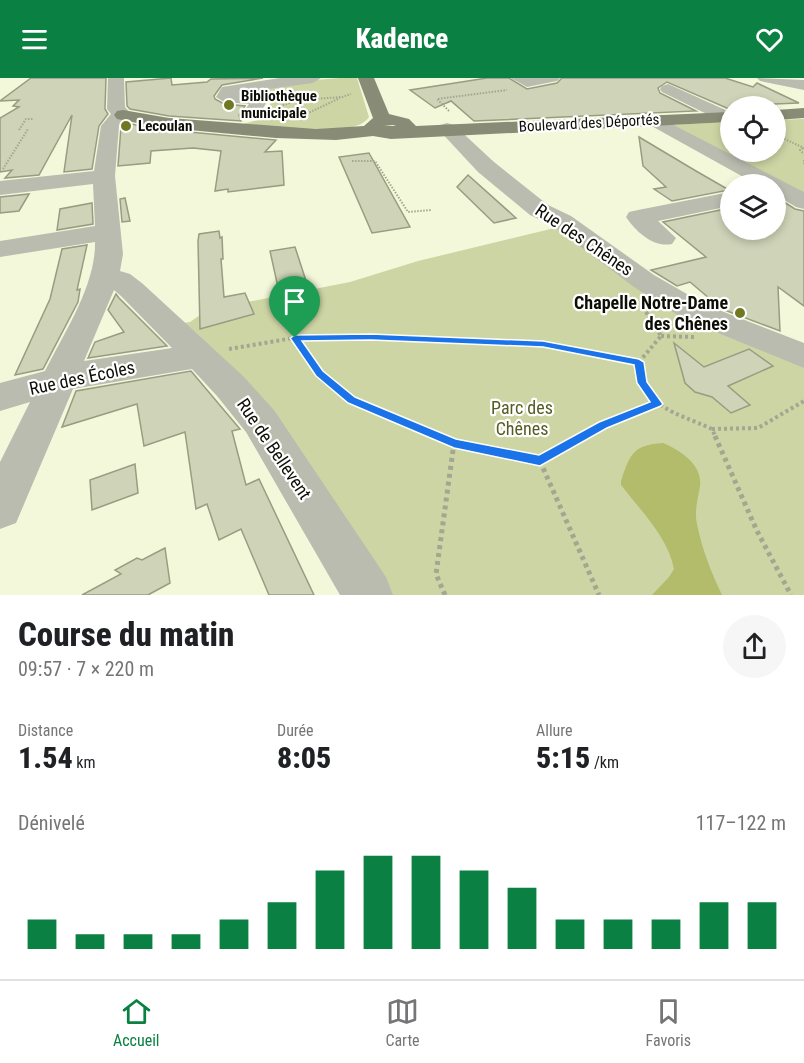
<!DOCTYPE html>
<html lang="fr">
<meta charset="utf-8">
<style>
:root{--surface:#fff;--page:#f6f6f6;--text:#202124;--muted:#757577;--line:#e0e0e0;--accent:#0b8043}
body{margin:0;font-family:"Roboto Condensed",sans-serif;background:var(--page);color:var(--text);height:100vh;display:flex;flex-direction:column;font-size:22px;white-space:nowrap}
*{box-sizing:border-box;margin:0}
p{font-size:20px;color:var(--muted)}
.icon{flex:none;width:33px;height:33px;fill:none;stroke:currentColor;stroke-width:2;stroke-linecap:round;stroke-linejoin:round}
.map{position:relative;height:517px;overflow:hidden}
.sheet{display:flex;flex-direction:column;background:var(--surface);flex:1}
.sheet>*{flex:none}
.buttons{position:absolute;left:720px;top:18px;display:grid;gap:12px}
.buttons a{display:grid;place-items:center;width:66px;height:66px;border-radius:50%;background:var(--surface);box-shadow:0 3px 9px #0003;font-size:30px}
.pin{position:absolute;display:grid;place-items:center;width:51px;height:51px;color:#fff;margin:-62px -26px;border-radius:50% 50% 50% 0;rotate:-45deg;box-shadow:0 0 6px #0007}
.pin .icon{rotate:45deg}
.round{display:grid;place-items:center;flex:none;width:63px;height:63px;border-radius:32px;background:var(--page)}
.head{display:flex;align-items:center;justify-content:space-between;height:102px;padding:0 18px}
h1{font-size:33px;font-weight:800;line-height:45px}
.metrics{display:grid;grid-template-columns:repeat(3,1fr);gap:9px;height:102px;padding:6px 18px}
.metrics div{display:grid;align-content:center}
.metrics b{font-size:30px;font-weight:800}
.metrics small{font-size:16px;font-weight:400}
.metrics p{font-size:16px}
.chart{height:168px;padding:12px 18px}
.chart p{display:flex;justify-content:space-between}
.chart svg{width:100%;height:108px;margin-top:6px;stroke:var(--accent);stroke-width:6}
header{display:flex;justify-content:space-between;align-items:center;height:78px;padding:0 18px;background:var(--accent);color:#fff;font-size:27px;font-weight:800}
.menu{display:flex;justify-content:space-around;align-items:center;height:84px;border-top:2px solid var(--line);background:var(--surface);font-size:16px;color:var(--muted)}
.menu a{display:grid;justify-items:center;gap:3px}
.menu .active{color:var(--accent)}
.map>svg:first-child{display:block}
.green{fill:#ced5a4}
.water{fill:#b2bc6b}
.building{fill:#cfd3b7;stroke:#989c81;stroke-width:1.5}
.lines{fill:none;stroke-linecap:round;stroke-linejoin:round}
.path-far3{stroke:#a3a690;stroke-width:2;stroke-dasharray:1.5 1.5;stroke-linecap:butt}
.path-far2{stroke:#a3a690;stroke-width:3;stroke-dasharray:2 2;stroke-linecap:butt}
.path-far1{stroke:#a3a690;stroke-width:4;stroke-dasharray:3 3;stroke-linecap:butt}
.path{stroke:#a3a690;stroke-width:5;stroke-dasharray:4 4;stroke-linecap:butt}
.minor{fill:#b9bcaf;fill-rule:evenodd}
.major{fill:#888b75;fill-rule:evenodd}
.route{fill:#1a73e8;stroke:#fff;stroke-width:1.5;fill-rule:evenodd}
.poi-dot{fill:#707822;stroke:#fff;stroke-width:2}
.labels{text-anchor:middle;stroke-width:4.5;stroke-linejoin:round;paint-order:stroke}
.far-poi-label{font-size:15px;font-weight:bold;fill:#0d0e05;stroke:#fff;text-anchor:start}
.far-street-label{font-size:15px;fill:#0d0e05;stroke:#fff}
.street-label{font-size:18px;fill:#0d0e05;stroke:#fff}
.poi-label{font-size:18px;font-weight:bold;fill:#0d0e05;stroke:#fff;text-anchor:end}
.park-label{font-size:18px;fill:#565c22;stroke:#fff}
</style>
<header><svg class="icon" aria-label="menu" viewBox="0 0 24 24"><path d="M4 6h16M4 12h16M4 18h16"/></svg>Kadence<svg class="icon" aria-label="heart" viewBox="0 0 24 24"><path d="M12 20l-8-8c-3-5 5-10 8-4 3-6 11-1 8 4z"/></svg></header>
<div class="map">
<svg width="804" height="517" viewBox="0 0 804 517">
<rect width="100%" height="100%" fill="#f4f8db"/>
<g class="green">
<path d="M340,0H357L369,39C356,62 264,49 239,47L258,42L275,20L241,18L240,14L315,4V2Z"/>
<path d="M804,41V121L669,47L730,44V74H776V42Z"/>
<path d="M563,148L804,284V517H386L177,246L190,244L200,237L247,224L350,204L418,183Z"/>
</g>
<path class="water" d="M663,365C680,372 703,387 700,408C698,421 694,433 697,446C702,471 711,494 722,517H652L669,499L674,491C668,459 640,432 621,407V403C630,376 633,367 663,365Z"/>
<g class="building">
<path d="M31,0H106L105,31L108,36L99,48L92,91L64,94L72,37L39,97L5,100L12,92L0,94V40L19,29L13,28L19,22L0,23Z"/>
<path d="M171,0L172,7L207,4L211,1L263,0L222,7L214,18L215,21L224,26L245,28L239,37L241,43L169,38L130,31L127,28L126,4Z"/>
<path d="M487,0H509L527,11L557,5L562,0H725L753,9L757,5L799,25L730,28L729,31L667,4L658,10L660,15L696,33L474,43L451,23L435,30L410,12Z"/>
<path d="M126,45L157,51L276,62L265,74L282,73L284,107L228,114V111L215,113L221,73L193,70L151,73L150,85L118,88L121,49Z"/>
<path d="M639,59L696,93L729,112L672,123L654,111L666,109L643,88Z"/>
<path d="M369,75L410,149L372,155L339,79Z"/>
<path d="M468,97L516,140L494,145L457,109Z"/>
<path d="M29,116L19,133L0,135V119Z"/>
<path d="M776,119L795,131L804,133V228L778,209L780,253L722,231L690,204L677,208L651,192L706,179L663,144L730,130V152H776Z"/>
<path d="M125,120L130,143L122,144L120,121Z"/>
<path d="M92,125L93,146L57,152L60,131Z"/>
<path d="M219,153L220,160L222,159L223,181H221L224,219L245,215L254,236L200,251L198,163L199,156Z"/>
<path d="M87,167L77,212L80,211L78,224L43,291L15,297L50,221L62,171Z"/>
<path d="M295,169L308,209L279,214L270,173Z"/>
<path d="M116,216L119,220L167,268L88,280L95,264L124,254L108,232Z"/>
<path d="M674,265L704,289L749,271L773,288L728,308L750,327L731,335L712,319L695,314L685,305Z"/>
<path d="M191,293L240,351L232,353L246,407L259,401L314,517H269L241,451L219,462L207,426L196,431L185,354L144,368L137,326L62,349L76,313Z"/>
<path d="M135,386L138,415L92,432L90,402Z"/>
<path d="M165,470L170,505L148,517H82L121,496L115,492L137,480L142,482Z"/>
</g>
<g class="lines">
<g class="path-far3">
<path d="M277,29L299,22L342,19L351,16"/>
<path d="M449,33L437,21L507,12"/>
<path d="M304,37L340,20"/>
<path d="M19,52L26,41H33"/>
<path d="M776,57L804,70"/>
<path d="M803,70L800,72L804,76"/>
<path d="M804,82V86"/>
<path d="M352,83H375L408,134L431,132"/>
<path d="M3,91L28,51"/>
</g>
<path class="path-far2" d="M644,231L647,235"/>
<g class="path-far1">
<path d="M646,234L661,258"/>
<path d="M661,258L694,259"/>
<path d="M295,260L319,296L351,322L441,360"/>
<path d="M229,271L305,258L448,262L543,266L639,284C646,332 673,333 712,351L716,360"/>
<path d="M639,284L661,258"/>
<path d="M712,351L758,350L804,323"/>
<path d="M581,360L603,347L657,326"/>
</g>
<g class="path">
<path d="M437,358L454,365L540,383L584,358"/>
<path d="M715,358L757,453L791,517"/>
<path d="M540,383L599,517"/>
<path d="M445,517L436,496L454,365"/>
</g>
<g class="minor">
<path d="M108,0H124L125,29L132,37L119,48L115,98L123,176L120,193L130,196L143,206L243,298L274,332L386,499L393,517H340L246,354L217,318L192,291L73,311L16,445L0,451V384L30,324L0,333V305L45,293C64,255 96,207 95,164L0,179V163L95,148L93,106L0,117V103L94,93L101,48L111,36L107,31ZM114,212L121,218L172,270L84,283Z"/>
<path d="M280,0H321L313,5L239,15L260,17L268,22L256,42H244L241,38L249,26L224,24L216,19L222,9Z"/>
<path d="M511,0H560L557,3L527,9Z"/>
<path d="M757,0L804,2V12L760,3Z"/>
<path d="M668,6L730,34V43H721L662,14L660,11L662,8Z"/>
<path d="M654,37L804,114V131L796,129L776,117V106H756L648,46L645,42L648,38Z"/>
<path d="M447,45L454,47L494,84L548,127L571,138L654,197L706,227L804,265V290L684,241L634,209L553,148L530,137L478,94L438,51L440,47Z"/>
<path d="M730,114V128L658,143L676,160L672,166C654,170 636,154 626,139L629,134L638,132Z"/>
</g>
<g class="major">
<path d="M358,0H374L389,36L409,41L416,48L730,34V44L391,61L373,58L336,62L276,60L157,49L117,41L114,37L117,33L123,32L169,40L316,51L364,48L373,40ZM393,47L396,48H384Z"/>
<path d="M804,30V40L776,42V32Z"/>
</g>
</g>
<path class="route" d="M371,256L543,263L639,281L644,284L647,304L663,326L661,328L607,350L540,388L454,370L348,325L316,298L290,260L295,257ZM371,262L543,269L634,287L637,305L650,324L599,344L539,377L456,361L355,319L323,293L302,263Z"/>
<g class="poi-dot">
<circle cx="229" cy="27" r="6"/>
<circle cx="126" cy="48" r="6"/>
<circle cx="740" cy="235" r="6"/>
</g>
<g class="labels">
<g class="far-poi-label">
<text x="241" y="23">Bibliothèque<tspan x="241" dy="17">municipale</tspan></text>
<text x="138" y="53">Lecoulan</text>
</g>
<g class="far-street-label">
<text transform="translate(589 45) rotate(-3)" y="5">Boulevard des Déportés</text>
</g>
<g class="street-label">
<text transform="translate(584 162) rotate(34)" y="6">Rue des Chênes</text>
<text transform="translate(82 300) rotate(-12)" y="6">Rue des Écoles</text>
<text transform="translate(274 371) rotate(56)" y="6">Rue de Bellevent</text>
</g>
<g class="poi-label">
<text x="728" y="231">Chapelle Notre-Dame<tspan x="728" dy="21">des Chênes</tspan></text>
</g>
<g class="park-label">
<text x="522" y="336">Parc des<tspan x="522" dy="21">Chênes</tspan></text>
</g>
</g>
</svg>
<div class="buttons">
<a><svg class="icon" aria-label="locate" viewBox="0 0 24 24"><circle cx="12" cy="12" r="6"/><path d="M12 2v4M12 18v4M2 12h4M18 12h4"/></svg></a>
<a><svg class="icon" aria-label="layers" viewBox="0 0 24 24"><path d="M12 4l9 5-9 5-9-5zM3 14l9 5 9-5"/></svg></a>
</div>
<div class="pin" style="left:295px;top:260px;background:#1e9e55"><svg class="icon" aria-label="arrive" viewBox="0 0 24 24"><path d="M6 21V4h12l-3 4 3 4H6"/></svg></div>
</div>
<section class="sheet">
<div class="head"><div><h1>Course du matin</h1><p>09:57 · 7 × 220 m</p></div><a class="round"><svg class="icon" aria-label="share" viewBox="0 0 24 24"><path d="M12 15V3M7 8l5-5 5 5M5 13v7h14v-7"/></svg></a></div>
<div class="metrics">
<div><p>Distance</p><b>1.54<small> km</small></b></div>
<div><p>Durée</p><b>8:05</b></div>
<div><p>Allure</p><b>5:15<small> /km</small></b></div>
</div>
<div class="chart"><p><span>Dénivelé</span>117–122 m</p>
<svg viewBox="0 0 160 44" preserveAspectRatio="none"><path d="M5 44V32M15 44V38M25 44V38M35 44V38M45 44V32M55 44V25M65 44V12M75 44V6M85 44V6M95 44V12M105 44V19M115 44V32M125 44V32M135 44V32M145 44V25M155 44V25"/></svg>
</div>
</section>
<nav class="menu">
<a class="active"><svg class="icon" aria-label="home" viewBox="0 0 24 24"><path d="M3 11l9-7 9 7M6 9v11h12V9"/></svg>Accueil</a>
<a><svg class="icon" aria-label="map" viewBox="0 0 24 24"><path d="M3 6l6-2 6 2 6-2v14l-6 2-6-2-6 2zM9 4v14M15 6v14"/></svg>Carte</a>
<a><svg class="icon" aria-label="saved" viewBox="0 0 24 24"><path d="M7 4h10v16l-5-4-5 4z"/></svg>Favoris</a>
</nav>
